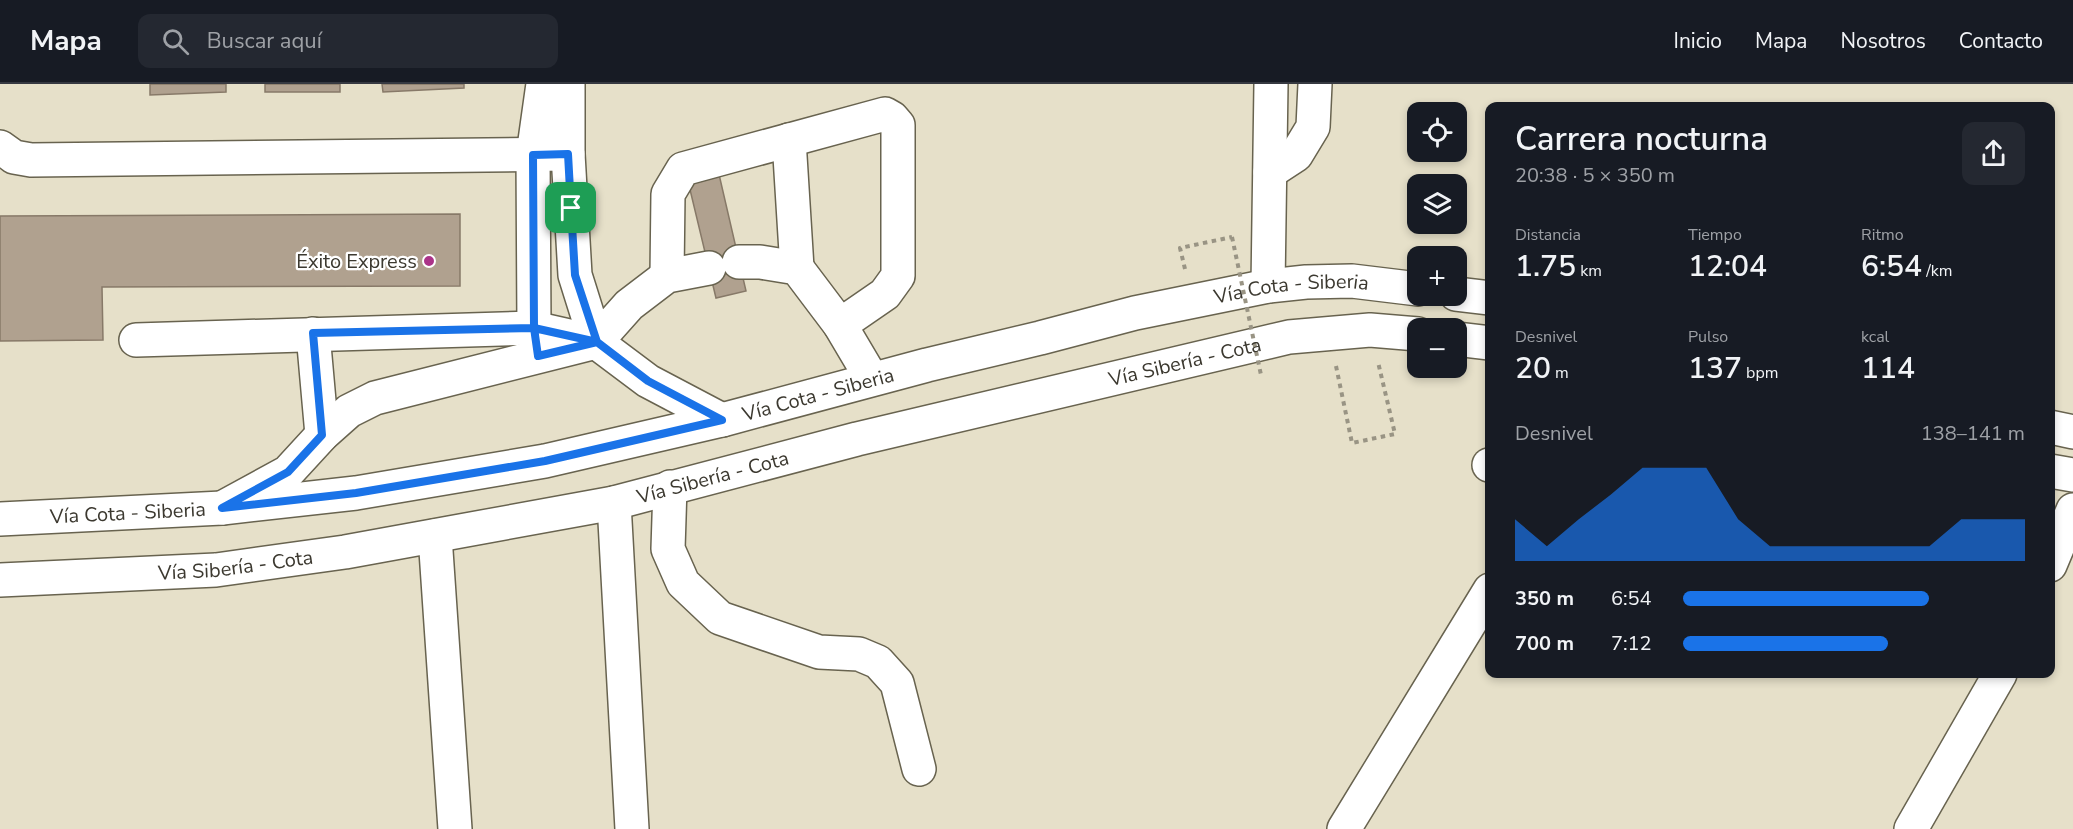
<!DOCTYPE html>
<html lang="es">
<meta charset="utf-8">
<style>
:root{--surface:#171b24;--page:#242831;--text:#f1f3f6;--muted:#9ea1a6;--line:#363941;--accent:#1a73e8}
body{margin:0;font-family:"Nunito Sans",sans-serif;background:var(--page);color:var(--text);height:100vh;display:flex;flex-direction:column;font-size:22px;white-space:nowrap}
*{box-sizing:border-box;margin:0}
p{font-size:20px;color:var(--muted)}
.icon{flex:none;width:33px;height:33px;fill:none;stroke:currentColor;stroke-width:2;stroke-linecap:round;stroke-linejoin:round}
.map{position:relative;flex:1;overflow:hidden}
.details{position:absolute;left:1485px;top:18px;width:570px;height:576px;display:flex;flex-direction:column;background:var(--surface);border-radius:12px;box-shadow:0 3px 9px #0003}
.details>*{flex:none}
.fabs{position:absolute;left:1407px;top:18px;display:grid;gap:12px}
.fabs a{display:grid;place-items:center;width:60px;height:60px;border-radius:12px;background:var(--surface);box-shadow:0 3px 9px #0003;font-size:30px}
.pin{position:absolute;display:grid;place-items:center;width:51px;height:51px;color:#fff;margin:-26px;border-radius:12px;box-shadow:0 3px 9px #0006}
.round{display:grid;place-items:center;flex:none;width:63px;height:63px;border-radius:12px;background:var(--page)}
.summary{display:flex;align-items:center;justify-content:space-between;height:102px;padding:0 30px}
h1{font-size:33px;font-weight:600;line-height:45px}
.stats{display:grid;grid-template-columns:repeat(3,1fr);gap:9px;height:102px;padding:6px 30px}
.stats div{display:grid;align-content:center}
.stats b{font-size:30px;font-weight:600}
.stats small{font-size:16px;font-weight:400}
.stats p{font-size:16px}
.chart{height:168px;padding:12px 30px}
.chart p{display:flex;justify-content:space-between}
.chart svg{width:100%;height:108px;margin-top:6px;fill:var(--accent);opacity:.7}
ul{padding:0 30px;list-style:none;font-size:20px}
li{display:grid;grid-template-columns:96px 72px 1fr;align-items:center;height:45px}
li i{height:15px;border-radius:8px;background:var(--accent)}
header{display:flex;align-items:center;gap:36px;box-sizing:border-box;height:84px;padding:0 30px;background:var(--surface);border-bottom:2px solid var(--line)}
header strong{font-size:28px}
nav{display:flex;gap:33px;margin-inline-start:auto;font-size:21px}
.search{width:420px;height:54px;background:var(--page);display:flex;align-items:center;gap:15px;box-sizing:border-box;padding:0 21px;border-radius:12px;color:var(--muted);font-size:22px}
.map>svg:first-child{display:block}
.building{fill:#b0a18f;stroke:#877968;stroke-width:1.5}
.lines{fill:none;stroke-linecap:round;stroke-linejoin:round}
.minor-casing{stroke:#68634f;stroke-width:36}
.major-casing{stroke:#68634f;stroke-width:36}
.path{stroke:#999484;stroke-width:4;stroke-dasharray:4.5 4.5;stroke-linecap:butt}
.minor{stroke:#fff;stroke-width:33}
.major{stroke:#fff;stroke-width:33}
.path-bridge{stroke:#999484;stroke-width:4;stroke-dasharray:4.5 4.5;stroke-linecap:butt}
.route-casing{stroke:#fff;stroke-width:12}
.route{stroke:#1a73e8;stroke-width:8}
.poi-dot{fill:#ab3389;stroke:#fff;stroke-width:2}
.labels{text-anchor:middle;stroke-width:4.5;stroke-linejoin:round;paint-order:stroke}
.poi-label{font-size:20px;fill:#3c3930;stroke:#fff;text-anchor:end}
.street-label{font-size:20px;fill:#3c3930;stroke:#fff}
</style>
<header>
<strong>Mapa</strong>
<div class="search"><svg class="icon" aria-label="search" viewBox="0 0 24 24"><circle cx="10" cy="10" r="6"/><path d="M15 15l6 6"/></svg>Buscar aquí</div>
<nav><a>Inicio</a><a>Mapa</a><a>Nosotros</a><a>Contacto</a></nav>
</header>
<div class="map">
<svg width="2073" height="745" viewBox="0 0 2073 745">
<rect width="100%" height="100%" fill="#e6e0c9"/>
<g class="building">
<path d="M150,0H226V8L150,11Z"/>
<rect x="265" y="0" width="75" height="8"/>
<path d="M382,0H464V4L383,8Z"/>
<path d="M718,86L746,207L716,214L687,93Z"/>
<path d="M460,130V202L102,203L103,256L0,257V132Z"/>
</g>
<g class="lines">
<defs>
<g id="minor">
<path d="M568,0V70L575,191L596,258"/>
<path d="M789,56L797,184"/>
<path d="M0,63L14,73L31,76L568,70"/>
<path d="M1270,88L1296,71L1313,43L1315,0"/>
<path d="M739,178H760L797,184L840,241L872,295"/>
<path d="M667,192L668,110L683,85L885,30L892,34L898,41V192L885,210L840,241"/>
<path d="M1268,202L1271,0"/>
<path d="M313,250L322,351"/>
<path d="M136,256L534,244L596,258L648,297L722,336"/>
<path d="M537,264L534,244L533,71L543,0"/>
<path d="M1489,381H1490"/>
<path d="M670,403L668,465L683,499L720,534L819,568L859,570L878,578L897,599L919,685"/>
<path d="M614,419L632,745"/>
<path d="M222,424L288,388L322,351L349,327L375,314L596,258L629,221L667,192L709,184"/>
<path d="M435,452L455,745"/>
<path d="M2050,481L2073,426"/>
<path d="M1344,745L1490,506"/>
<path d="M1911,745L2000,590"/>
</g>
<g id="major">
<path d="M1456,210L1490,214"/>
<path d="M1456,255L1490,259"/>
<path d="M2050,343L2073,348"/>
<path d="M2050,387L2073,391"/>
<path id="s1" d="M0,435L222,424L356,409L545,377L722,336L927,281L1040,254L1135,229L1268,202L1306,198L1352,197L1418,205"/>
<path id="s2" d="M0,496L216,486L345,468L614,419L857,355L1289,253L1370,246L1418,250"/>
</g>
</defs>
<use href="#minor" class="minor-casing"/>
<use href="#major" class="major-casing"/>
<g class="path">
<path d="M1185,185L1180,164L1232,153"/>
<path d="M1336,282L1352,359L1395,350L1378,278"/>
</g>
<use href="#minor" class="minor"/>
<use href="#major" class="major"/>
<path class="path-bridge" d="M1232,153L1261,291"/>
</g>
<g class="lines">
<defs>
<path id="route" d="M571,124L575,191L597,258L534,244L313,249L322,351L288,388L222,424L356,409L545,377L722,336L648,297L597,258L538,272L534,244L533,71L568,70L571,124"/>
</defs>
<use href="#route" class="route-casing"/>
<use href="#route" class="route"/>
</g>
<circle class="poi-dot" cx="429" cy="177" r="6"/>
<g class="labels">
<g class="poi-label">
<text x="417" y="184">Éxito Express</text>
</g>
<g class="street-label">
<text dy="7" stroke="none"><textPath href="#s1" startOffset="1316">Vía Cota - Siberia</textPath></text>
<text dy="7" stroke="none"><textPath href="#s2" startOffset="1208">Vía Sibería - Cota</textPath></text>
<text dy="7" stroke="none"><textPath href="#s1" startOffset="830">Vía Cota - Siberia</textPath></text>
<text dy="7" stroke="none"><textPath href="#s2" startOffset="722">Vía Sibería - Cota</textPath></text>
<text dy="7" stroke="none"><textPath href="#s1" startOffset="128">Vía Cota - Siberia</textPath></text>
<text dy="7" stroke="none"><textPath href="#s2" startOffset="236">Vía Sibería - Cota</textPath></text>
</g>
</g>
</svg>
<div class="fabs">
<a><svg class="icon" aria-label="locate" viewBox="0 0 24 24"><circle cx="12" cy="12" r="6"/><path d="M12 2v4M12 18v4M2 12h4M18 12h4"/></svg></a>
<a><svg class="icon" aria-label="layers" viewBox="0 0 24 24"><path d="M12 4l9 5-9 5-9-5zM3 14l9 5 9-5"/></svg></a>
<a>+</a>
<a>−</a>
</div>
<div class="pin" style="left:571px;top:124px;background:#1e9e55"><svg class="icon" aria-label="arrive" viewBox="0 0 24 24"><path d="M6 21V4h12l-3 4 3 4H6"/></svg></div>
<section class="details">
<div class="summary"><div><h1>Carrera nocturna</h1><p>20:38 · 5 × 350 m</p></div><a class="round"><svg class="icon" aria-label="share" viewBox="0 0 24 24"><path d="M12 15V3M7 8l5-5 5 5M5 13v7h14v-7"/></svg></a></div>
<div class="stats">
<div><p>Distancia</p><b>1.75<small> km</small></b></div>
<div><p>Tiempo</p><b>12:04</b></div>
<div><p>Ritmo</p><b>6:54<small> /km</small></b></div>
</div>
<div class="stats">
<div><p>Desnivel</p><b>20<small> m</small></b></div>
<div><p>Pulso</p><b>137<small> bpm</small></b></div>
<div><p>kcal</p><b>114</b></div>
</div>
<div class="chart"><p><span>Desnivel</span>138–141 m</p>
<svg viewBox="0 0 160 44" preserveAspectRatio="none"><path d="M0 44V27L10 38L20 27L30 17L40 6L50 6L60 6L70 27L80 38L90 38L100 38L110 38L120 38L130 38L140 27L150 27L160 27V44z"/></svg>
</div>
<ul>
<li><b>350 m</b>6:54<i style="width:72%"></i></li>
<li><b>700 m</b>7:12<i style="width:60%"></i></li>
</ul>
</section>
</div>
